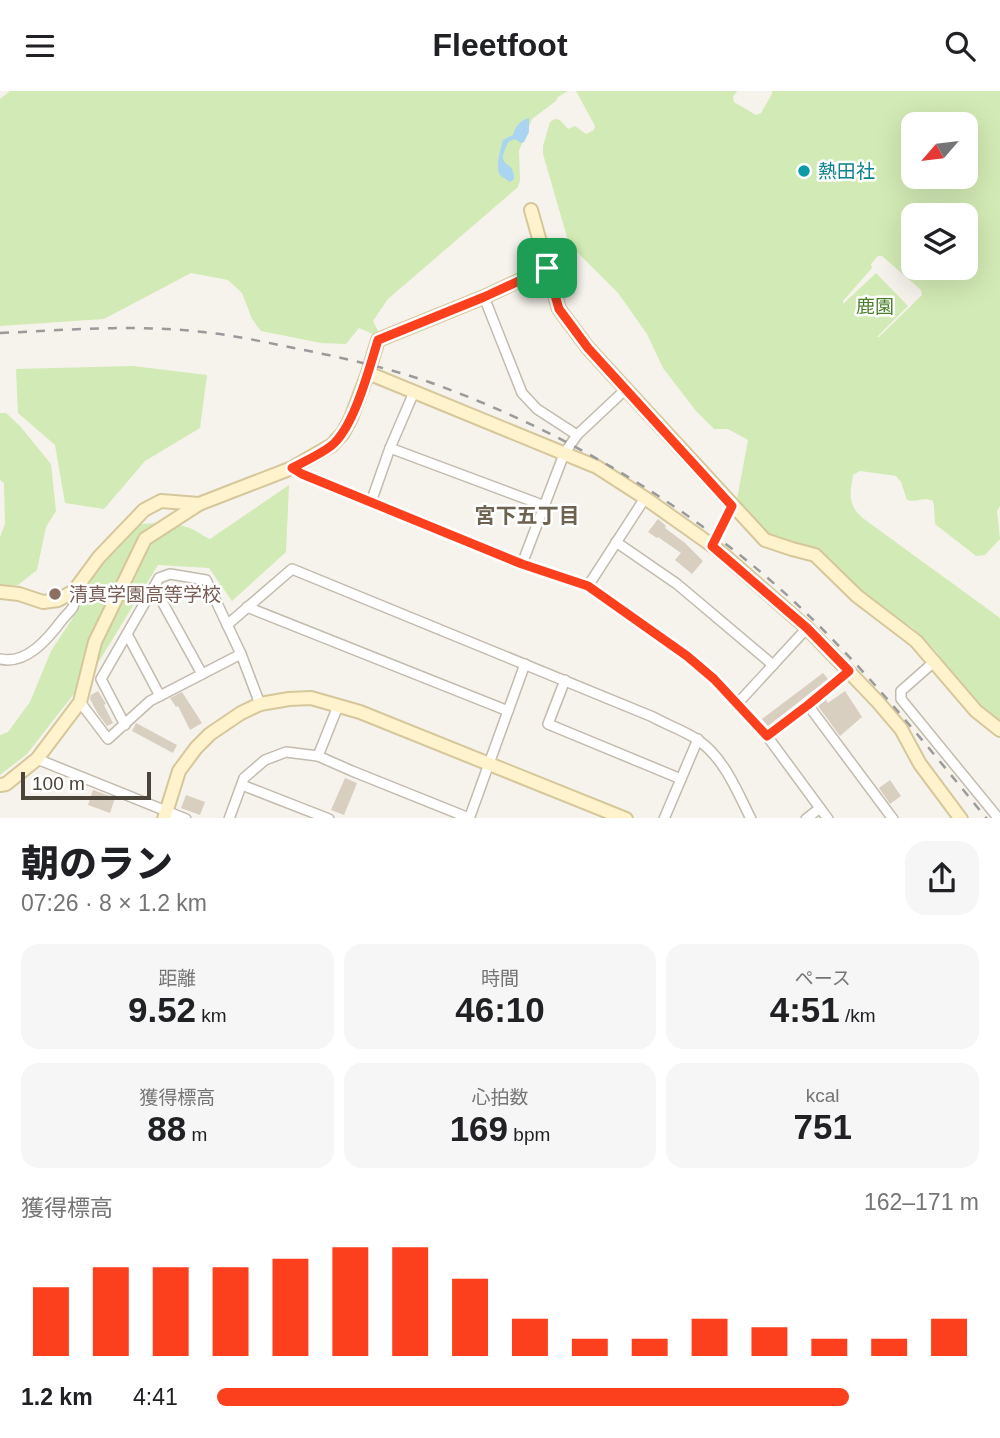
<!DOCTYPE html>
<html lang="ja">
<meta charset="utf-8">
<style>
:root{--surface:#fff;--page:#f6f6f6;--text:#202124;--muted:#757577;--accent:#fc3f1d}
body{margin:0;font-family:Arial,"Noto Sans JP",sans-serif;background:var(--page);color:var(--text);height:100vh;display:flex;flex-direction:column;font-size:26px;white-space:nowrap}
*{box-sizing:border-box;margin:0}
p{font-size:23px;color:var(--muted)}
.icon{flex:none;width:38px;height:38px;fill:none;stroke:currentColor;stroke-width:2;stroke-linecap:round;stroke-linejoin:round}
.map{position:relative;height:727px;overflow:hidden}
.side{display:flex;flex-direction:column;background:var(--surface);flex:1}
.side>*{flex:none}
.needle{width:46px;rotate:242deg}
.fabs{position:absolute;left:901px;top:21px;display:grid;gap:14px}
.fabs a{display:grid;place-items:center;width:77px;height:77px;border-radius:14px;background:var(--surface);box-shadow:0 7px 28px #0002;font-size:35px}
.scale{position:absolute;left:21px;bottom:18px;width:130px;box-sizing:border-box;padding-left:7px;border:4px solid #4b4439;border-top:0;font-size:19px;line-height:24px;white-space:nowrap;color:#4b4439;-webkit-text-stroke:5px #fff;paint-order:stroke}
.pin{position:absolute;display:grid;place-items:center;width:60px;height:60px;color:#fff;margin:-30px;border-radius:14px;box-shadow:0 4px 10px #0006}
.round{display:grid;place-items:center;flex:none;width:74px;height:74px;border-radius:21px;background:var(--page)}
.headline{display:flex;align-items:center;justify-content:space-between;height:119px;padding:0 21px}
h1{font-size:38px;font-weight:800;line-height:52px}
.metrics{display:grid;grid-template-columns:repeat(3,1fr);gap:10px;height:119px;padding:7px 21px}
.metrics div{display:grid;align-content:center;border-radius:18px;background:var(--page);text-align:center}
.metrics b{font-size:35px;font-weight:800}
.metrics small{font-size:19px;font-weight:400}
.metrics p{font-size:19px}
.chart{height:196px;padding:14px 21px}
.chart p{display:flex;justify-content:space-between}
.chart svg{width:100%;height:126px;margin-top:7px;stroke:var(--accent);stroke-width:6}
ul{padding:0 21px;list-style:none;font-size:23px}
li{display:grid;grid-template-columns:112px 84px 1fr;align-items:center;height:52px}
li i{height:18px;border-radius:9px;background:var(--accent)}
header{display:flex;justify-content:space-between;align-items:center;height:91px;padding:0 21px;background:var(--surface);font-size:32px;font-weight:800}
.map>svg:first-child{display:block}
.green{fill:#d2eab5;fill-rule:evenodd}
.water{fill:#a9d4f2}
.building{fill:#d8cfc1}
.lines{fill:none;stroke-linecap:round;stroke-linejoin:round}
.street-casing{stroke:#c2bbae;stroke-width:12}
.secondary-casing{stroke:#d6c79b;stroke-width:16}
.street{stroke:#fff;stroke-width:9}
.secondary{stroke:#fff3cd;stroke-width:12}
.rail{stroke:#9a9a9a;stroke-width:2.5;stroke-dasharray:9 9;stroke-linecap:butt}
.route-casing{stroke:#fff;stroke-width:14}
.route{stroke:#fc3f1d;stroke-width:9}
.culture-dot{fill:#0f9aa8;stroke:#fff;stroke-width:2.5}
.education-dot{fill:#8d6e63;stroke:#fff;stroke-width:2.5}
.labels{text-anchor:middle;stroke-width:5;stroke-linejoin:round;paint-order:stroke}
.culture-label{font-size:19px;fill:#0d838f;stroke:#fff;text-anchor:start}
.park-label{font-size:19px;fill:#4a7f2a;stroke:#fff}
.education-label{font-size:19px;fill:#785e54;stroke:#fff;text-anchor:start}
.neighbourhood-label{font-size:21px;font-weight:bold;fill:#6e6250;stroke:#fff}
</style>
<header><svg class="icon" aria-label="menu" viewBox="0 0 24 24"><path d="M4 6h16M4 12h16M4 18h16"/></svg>Fleetfoot<svg class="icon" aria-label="search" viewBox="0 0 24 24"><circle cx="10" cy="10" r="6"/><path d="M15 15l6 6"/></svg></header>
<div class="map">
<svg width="1000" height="728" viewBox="0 0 1000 728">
<rect width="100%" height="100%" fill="#f6f3ec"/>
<g class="green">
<path d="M10,0H568L558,6L556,10L532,28L519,60L520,89L518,96L388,208L373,230L378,240L375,244L359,237L346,253L321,252L261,240L252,228L242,202L228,189L191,182L104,228L0,235V8Z"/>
<path d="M576,0H737L733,6L734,11L756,24L761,22L772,3V0H1000V415L997,420L1000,448L985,464L976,465L935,433L934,415L933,410C924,405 916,412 907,409L901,391L896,385L860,380L853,384C850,403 847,414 864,428L1000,527V629L974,611L936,560L913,537L868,508L815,460L767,445L739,414L737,408L748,349L728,338H714L696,320L663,277L647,243L618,202L569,153L543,63V55L550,31L555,28L560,29L568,38L575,35L586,43L594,39L595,35ZM914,33H966V86H914ZM914,124H966V177H914ZM878,165H882L921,199L922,204L879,246H877L908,215L876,182L843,213V210L872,177L871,173Z"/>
<path d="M133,275L207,284L200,337L145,370L104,418L65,412L55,354L18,322L16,278Z"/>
<path d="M0,322H6L20,335L51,373L56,420L46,436L37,479L18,494L0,495V446L5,433L4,392L0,389Z"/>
<path d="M289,394L286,461L232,510L209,477L158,474L98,572L27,663L0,684V644L8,641L30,611L51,560L76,522L114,442C131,430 171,430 190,437C197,440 203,445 210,448Z"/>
</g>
<path class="water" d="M529,27V41L524,51L521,52L515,48L508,51C507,55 502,63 503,68C506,76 514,73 514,88L510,91C509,90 501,85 500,84C495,75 501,58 503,49L513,44C516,35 519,30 529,27Z"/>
<g class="building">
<path d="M658,428L666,435L665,437L685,452L703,470L692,483L675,469L681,462L658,446L657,447L648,441Z"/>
<path d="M823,582L828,588L768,635L762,628Z"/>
<path d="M98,600L106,613L104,614L113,632L107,635L98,623L90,608L91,604Z"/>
<path d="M845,600L862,626L840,645L818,615L826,609L828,612Z"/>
<path d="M182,601L202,632L190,639L178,615L176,616L170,607Z"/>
<path d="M136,632L177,654L173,662L132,640Z"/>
<path d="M345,687L357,692L344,724L331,719Z"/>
<path d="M890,689L901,705L890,713L879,697Z"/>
<path d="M93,699L115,707L110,722L88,714Z"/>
<path d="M186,704L205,711L200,724L181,717Z"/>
</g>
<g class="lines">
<defs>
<g id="street">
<path d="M484,206L522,302L537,318L577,344"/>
<path d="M390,357L545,415"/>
<path d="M292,377L302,383L522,473L588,495L687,565L714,588L767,645L828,728"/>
<path d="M371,411L390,357L414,301"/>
<path d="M616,451L677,493L773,574"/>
<path d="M712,455L732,415"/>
<path d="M522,473L564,363L577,344L626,298"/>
<path d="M588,495L645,407"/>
<path d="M154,496L202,583"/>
<path d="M247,516L508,620"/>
<path d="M227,534L292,478L653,626C667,634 685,640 698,649C724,667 737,700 751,728"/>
<path d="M127,543L160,605"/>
<path d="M0,568C26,574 48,548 62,529C65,525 71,520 73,516C75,512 74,504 74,500"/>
<path d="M935,570L901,600V608L999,728"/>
<path d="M565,589L548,633L681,688"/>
<path d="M80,611L108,648L150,610L241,563"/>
<path d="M738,612L807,537"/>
<path d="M808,614L893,728"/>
<path d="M125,634L101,588L159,487L170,483L206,489L241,563L260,613"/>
<path d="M767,645L808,614L849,580"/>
<path d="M318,665L338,615"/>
<path d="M37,668L186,728"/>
<path d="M242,694L329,728"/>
<path d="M229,728L244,687L265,669L286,661L318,665L352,680L469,727"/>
<path d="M469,728L525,573"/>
<path d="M664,728L698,648"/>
<path d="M806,728L820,717"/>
</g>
<g id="secondary">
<path d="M531,119L559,218L588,257L765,449L792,458L815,464L857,505L916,550L976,620L1000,639"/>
<path d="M368,282L597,376L645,407L717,458L807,537L878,611L901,638L920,673L961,728"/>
<path d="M0,501L19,503L43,511L58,509L74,500L99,466L144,419L161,410L199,413"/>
<path d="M0,694L6,693L37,668L80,611L95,551L145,448L199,413L292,377L332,354L343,342L351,327L368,282L378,249L484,206L546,177"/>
<path d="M164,728L179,680L196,657L210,643L241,622L260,613L289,608L311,607L360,621L626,728"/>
</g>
</defs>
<use href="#street" class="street-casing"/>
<use href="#secondary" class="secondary-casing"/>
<use href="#street" class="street"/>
<use href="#secondary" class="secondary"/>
<path class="rail" d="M0,242C68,239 135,233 203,241C233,244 264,251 294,257C339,266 385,276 429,291C566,340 698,419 803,519C870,583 928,656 987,728"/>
</g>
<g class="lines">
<defs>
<path id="route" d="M547,177L559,218L588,257L732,415L712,455L807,537L849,580L808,614L767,645L714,588L687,565L588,495L522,473L302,383L292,377C305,370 319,364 331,355C354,337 369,278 378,249L484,206Z"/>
</defs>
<use href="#route" class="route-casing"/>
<use href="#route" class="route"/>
</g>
<circle class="culture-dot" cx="804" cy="80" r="7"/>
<circle class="education-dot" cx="55" cy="503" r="7"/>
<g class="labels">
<g class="culture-label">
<text x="818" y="87">熱田社</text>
</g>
<g class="park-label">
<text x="875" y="222">鹿園</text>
</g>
<g class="education-label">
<text x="69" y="510">清真学園高等学校</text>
</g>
<g class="neighbourhood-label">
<text x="527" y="432">宮下五丁目</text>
</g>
</g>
</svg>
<div class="fabs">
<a><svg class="needle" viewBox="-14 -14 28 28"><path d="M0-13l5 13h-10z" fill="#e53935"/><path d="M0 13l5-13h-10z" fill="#757577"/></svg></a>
<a><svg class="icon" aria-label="layers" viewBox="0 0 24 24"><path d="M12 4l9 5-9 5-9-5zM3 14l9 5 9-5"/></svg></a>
</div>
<div class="scale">100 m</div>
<div class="pin" style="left:547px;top:177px;background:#1e9e55"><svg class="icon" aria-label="arrive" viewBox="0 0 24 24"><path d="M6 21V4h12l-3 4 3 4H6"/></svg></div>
</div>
<section class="side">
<div class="headline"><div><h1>朝のラン</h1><p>07:26 · 8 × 1.2 km</p></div><a class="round"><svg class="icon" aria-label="share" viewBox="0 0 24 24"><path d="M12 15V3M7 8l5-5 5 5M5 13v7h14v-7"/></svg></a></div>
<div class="metrics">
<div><p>距離</p><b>9.52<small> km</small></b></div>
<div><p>時間</p><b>46:10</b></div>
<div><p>ペース</p><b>4:51<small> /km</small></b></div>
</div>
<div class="metrics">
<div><p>獲得標高</p><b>88<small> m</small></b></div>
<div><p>心拍数</p><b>169<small> bpm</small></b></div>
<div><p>kcal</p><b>751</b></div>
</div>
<div class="chart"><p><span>獲得標高</span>162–171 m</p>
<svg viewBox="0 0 160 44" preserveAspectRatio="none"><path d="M5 44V20M15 44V13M25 44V13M35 44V13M45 44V10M55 44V6M65 44V6M75 44V17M85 44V31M95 44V38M105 44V38M115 44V31M125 44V34M135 44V38M145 44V38M155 44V31"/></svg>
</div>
<ul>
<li><b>1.2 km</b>4:41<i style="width:83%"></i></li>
</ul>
</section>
